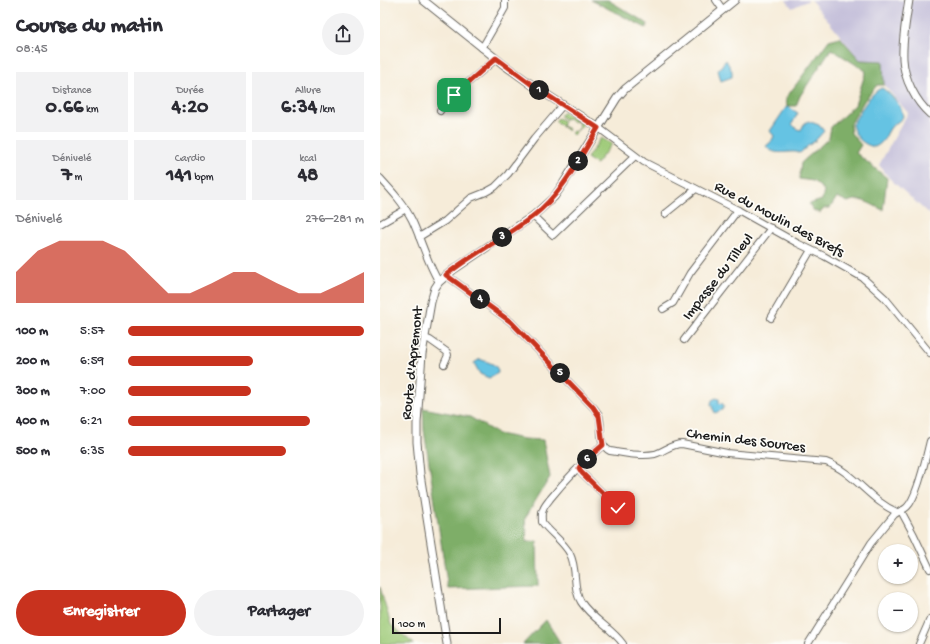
<!DOCTYPE html>
<html lang="fr">
<meta charset="utf-8">
<style>
:root{--surface:#fff;--page:#f2f2f3;--text:#2b2b33;--muted:#7c7c81;--accent:#c8321e}
body{margin:0;font-family:"Gochi Hand",sans-serif;background:var(--page);color:var(--text);height:100vh;display:flex;flex-direction:column;font-size:15px;white-space:nowrap}
*{box-sizing:border-box;margin:0}
p{font-size:13px;color:var(--muted)}
.icon{flex:none;width:22px;height:22px;fill:none;stroke:currentColor;stroke-width:2;stroke-linecap:round;stroke-linejoin:round}
.map{position:relative;flex:1;overflow:hidden}
.side{display:flex;flex-direction:column;background:var(--surface);width:380px}
.side>*{flex:none}
.tools{position:absolute;left:498px;top:544px;display:grid;gap:8px}
.tools a{display:grid;place-items:center;width:40px;height:40px;border-radius:50%;background:var(--surface);box-shadow:0 1px 3px #0004;font-size:20px}
.scale{position:absolute;left:12px;bottom:10px;width:109px;box-sizing:border-box;padding-left:4px;border:2px solid #1c1c1c;border-top:0;font-size:11px;line-height:14px;white-space:nowrap;color:#1c1c1c;-webkit-text-stroke:3px #fdfcf7;paint-order:stroke}
.pin{position:absolute;display:grid;place-items:center;width:34px;height:34px;color:#fff;margin:-17px;border-radius:8px;box-shadow:0 2px 6px #0006}
.km{position:absolute;width:20px;height:20px;margin:-10px;border-radius:50%;background:#222;color:#fff;font-size:11px;line-height:20px;text-align:center}
.round{display:grid;place-items:center;flex:none;width:42px;height:42px;border-radius:21px;background:var(--page)}
.headline{display:flex;align-items:center;justify-content:space-between;height:68px;padding:0 16px}
h1{font-size:22px;font-weight:700;line-height:30px}
.metrics{display:grid;grid-template-columns:repeat(3,1fr);gap:6px;height:68px;padding:4px 16px}
.metrics div{display:grid;align-content:center;border-radius:0px;background:var(--page);text-align:center}
.metrics b{font-size:20px;font-weight:700}
.metrics small{font-size:11px;font-weight:400}
.metrics p{font-size:11px}
.chart{height:112px;padding:8px 16px}
.chart p{display:flex;justify-content:space-between}
.chart svg{width:100%;height:72px;margin-top:4px;fill:var(--accent);opacity:.7}
.cta{display:flex;gap:8px;margin-top:auto;padding:8px 16px}
.cta a{flex:1;height:46px;border-radius:24px;background:var(--accent);color:#fff;font-size:16px;font-weight:700;line-height:46px;text-align:center}
.cta a+a{background:var(--page);color:var(--text)}
ul{padding:0 16px;list-style:none;font-size:13px}
li{display:grid;grid-template-columns:64px 48px 1fr;align-items:center;height:30px}
li i{height:10px;border-radius:5px;background:var(--accent)}
main{display:flex;flex:1;min-height:0}
.map>svg:first-child{display:block}
.industrial{fill:#c5c0da}
.green{fill:#9eca78;stroke:#5d734a}
.forest{fill:#7eae68;stroke:#4d6542}
.water{fill:#65c3e3;stroke:#407080}
.lines{fill:none;stroke-linecap:round;stroke-linejoin:round}
.minor-casing{stroke:#68655e;stroke-width:8}
.tertiary-casing{stroke:#68655e;stroke-width:9}
.minor{stroke:#fff;stroke-width:6}
.tertiary{stroke:#fff;stroke-width:7}
.route-casing{stroke:#fff;stroke-width:8}
.route{stroke:#c8321e;stroke-width:5}
.labels{text-anchor:middle;stroke-width:3.5;stroke-linejoin:round;paint-order:stroke}
.street-label{font-size:15px;fill:#1c1c1c;stroke:#fdfcf7}
</style>
<main>
<section class="side">
<div class="headline"><div><h1>Course du matin</h1><p>08:45</p></div><a class="round"><svg class="icon" aria-label="share" viewBox="0 0 24 24"><path d="M12 15V3M7 8l5-5 5 5M5 13v7h14v-7"/></svg></a></div>
<div class="metrics">
<div><p>Distance</p><b>0.66<small> km</small></b></div>
<div><p>Durée</p><b>4:20</b></div>
<div><p>Allure</p><b>6:34<small> /km</small></b></div>
</div>
<div class="metrics">
<div><p>Dénivelé</p><b>7<small> m</small></b></div>
<div><p>Cardio</p><b>141<small> bpm</small></b></div>
<div><p>kcal</p><b>48</b></div>
</div>
<div class="chart"><p><span>Dénivelé</span>276–281 m</p>
<svg viewBox="0 0 160 44" preserveAspectRatio="none"><path d="M0 44V25L10 12L20 6L30 6L40 6L50 12L60 25L70 38L80 38L90 32L100 25L110 25L120 32L130 38L140 38L150 32L160 25V44z"/></svg>
</div>
<ul>
<li><b>100 m</b>5:57<i style="width:100%"></i></li>
<li><b>200 m</b>6:59<i style="width:53%"></i></li>
<li><b>300 m</b>7:00<i style="width:52%"></i></li>
<li><b>400 m</b>6:21<i style="width:77%"></i></li>
<li><b>500 m</b>6:35<i style="width:67%"></i></li>
</ul>
<div class="cta"><a>Enregistrer</a><a>Partager</a></div>
</section>
<div class="map">
<svg width="550" height="644" viewBox="0 0 550 644">
<rect width="100%" height="100%" fill="#fdfcf7"/>
<filter id="ink" filterUnits="userSpaceOnUse"><feTurbulence type="fractalNoise" baseFrequency=".025" numOctaves="2"/><feDisplacementMap in="SourceGraphic" scale="8" xChannelSelector="R" yChannelSelector="G"/><feConvolveMatrix kernelMatrix="1 2 1 2 8 2 1 2 1" color-interpolation-filters="sRGB"/></filter>
<filter id="wash" filterUnits="userSpaceOnUse"><feTurbulence type="fractalNoise" baseFrequency=".012" numOctaves="4" result="noise"/><feDisplacementMap in="SourceGraphic" scale="16" xChannelSelector="R" yChannelSelector="G"/><feGaussianBlur stdDeviation="0.9" result="paint"/><feColorMatrix in="noise" values="0 0 0 0 0 0 0 0 0 0 0 0 0 0 0 0 0 1.4 0 .05"/><feComposite in="paint" operator="in"/></filter>
<g filter="url(#wash)">
<rect width="100%" height="100%" fill="#f6ecd9"/>
<g class="industrial">
<path d="M406,0H429L412,8Z"/>
<path d="M431,0H550V215L509,178L499,165L528,113L504,85L503,61L480,60Z"/>
</g>
<g class="green">
<path d="M183,112L204,124L193,135L191,133L193,131L196,132L199,128L198,122L195,120L194,122L188,118L186,120L180,116Z"/>
<path d="M178,118L184,121L182,126L189,129L188,131L175,121Z"/>
<path d="M221,138L232,144L216,164L207,158Z"/>
<path d="M0,587L11,625L34,644H0Z"/>
</g>
<g class="forest">
<path d="M211,0H228L268,24L266,28Z"/>
<path d="M460,37L480,60L503,61L504,85H497L484,101L470,125L471,133L481,145L476,153L507,178L503,210C492,205 480,196 468,202L457,197L450,208H445L440,213L433,210L429,204L442,200L444,190L433,181L419,179L421,163L449,138L451,127L475,105L486,71L451,49L420,96L416,106H407L406,98L449,40Z"/>
<path d="M43,408L90,417L118,434L144,439L163,440L170,477L145,518L147,542L157,541L158,586L68,589L44,430Z"/>
<path d="M166,620L181,644H143Z"/>
</g>
<g class="water">
<path d="M346,60L352,71V77L341,81L338,70Z"/>
<path d="M502,88C511,94 522,105 523,117C520,121 517,122 513,125C505,133 507,141 495,147C483,145 475,137 472,125C479,114 490,92 502,88Z"/>
<path d="M407,106L418,113L412,124L417,129L421,130L424,124L428,121L439,125L444,131L435,141L429,145L420,153C409,149 395,158 386,146L391,142L394,136L390,131Z"/>
<path d="M100,359C108,363 118,363 118,373L109,378L100,374L94,363Z"/>
<path d="M336,398L339,399V403L343,404L344,406L342,410L335,413L331,404L332,400Z"/>
</g>
</g>
<g filter="url(#ink)">
<g class="lines">
<defs>
<g id="minor">
<path d="M336,0L343,10"/>
<path d="M102,48L125,8V0"/>
<path d="M60,111L65,102L116,59"/>
<path d="M219,128L264,162L358,210L417,243L444,256L483,278L505,298L550,353"/>
<path d="M0,178C12,191 24,204 32,220C41,239 48,265 59,282"/>
<path d="M285,214L316,189"/>
<path d="M153,216L173,235L255,156"/>
<path d="M0,224L26,209"/>
<path d="M39,237L65,221L91,198L106,192L115,187L128,174L154,139L183,105"/>
<path d="M66,275L131,322L213,407C215,409 217,412 219,415C223,427 217,445 230,451C244,453 260,457 275,454C285,451 291,444 302,444L347,453L446,462C474,472 490,501 517,512"/>
<path d="M283,309L293,303L310,273L358,210"/>
<path d="M391,318L431,250"/>
<path d="M45,338L50,340L67,352L68,355L64,364"/>
<path d="M304,340L391,228"/>
<path d="M223,445C203,462 186,479 170,499C168,502 164,506 163,510C161,513 162,518 162,522C170,533 184,542 190,554C198,570 192,588 201,602C212,619 232,628 243,644"/>
<path d="M199,468L202,473L238,508"/>
<path d="M521,511L534,535L550,569"/>
<path d="M428,644L491,543L514,515C518,511 523,511 527,507C538,496 546,456 550,441"/>
<path d="M539,644L550,619"/>
</g>
<g id="tertiary">
<path d="M43,0L124,65L155,87L219,128"/>
<path d="M529,0C526,19 522,40 523,59C524,79 536,102 550,114"/>
<path d="M67,644L40,474L37,442V423L42,354L51,302L55,288L59,282L73,270L153,216L174,197L183,184L237,98L245,89L355,0"/>
</g>
</defs>
<use href="#minor" class="minor-casing"/>
<use href="#tertiary" class="tertiary-casing"/>
<use href="#minor" class="minor"/>
<use href="#tertiary" class="tertiary"/>
</g>
</g>
<g class="lines" filter="url(#ink)">
<defs>
<path id="route" d="M74,95L116,58L155,87L218,128C199,159 182,194 153,216C125,238 93,253 66,275L131,322L213,407L219,416L223,445L202,463L199,468L202,473L238,508"/>
</defs>
<use href="#route" class="route-casing"/>
<use href="#route" class="route"/>
</g>
<g class="labels">
<g class="street-label">
<text transform="translate(400 218) rotate(28)" y="5">Rue du Moulin des Brefs</text>
<text transform="translate(337 276) rotate(-52)" y="5">Impasse du Tilleul</text>
<text transform="translate(31 363) rotate(-84)" y="5">Route d'Apremont</text>
<text transform="translate(366 439) rotate(7)" y="5">Chemin des Sources</text>
</g>
</g>
</svg>
<div class="tools">
<a>+</a>
<a>−</a>
</div>
<div class="scale">100 m</div>
<div class="pin" style="left:74px;top:95px;background:#1e9e55"><svg class="icon" aria-label="arrive" viewBox="0 0 24 24"><path d="M6 21V4h12l-3 4 3 4H6"/></svg></div>
<div class="pin" style="left:238px;top:508px;background:#d93025"><svg class="icon" aria-label="check" viewBox="0 0 24 24"><path d="M5 12l5 5 9-10"/></svg></div>
<b class="km" style="left:159px;top:90px">1</b>
<b class="km" style="left:198px;top:161px">2</b>
<b class="km" style="left:122px;top:237px">3</b>
<b class="km" style="left:100px;top:299px">4</b>
<b class="km" style="left:180px;top:373px">5</b>
<b class="km" style="left:207px;top:459px">6</b>
</div>
</main>
